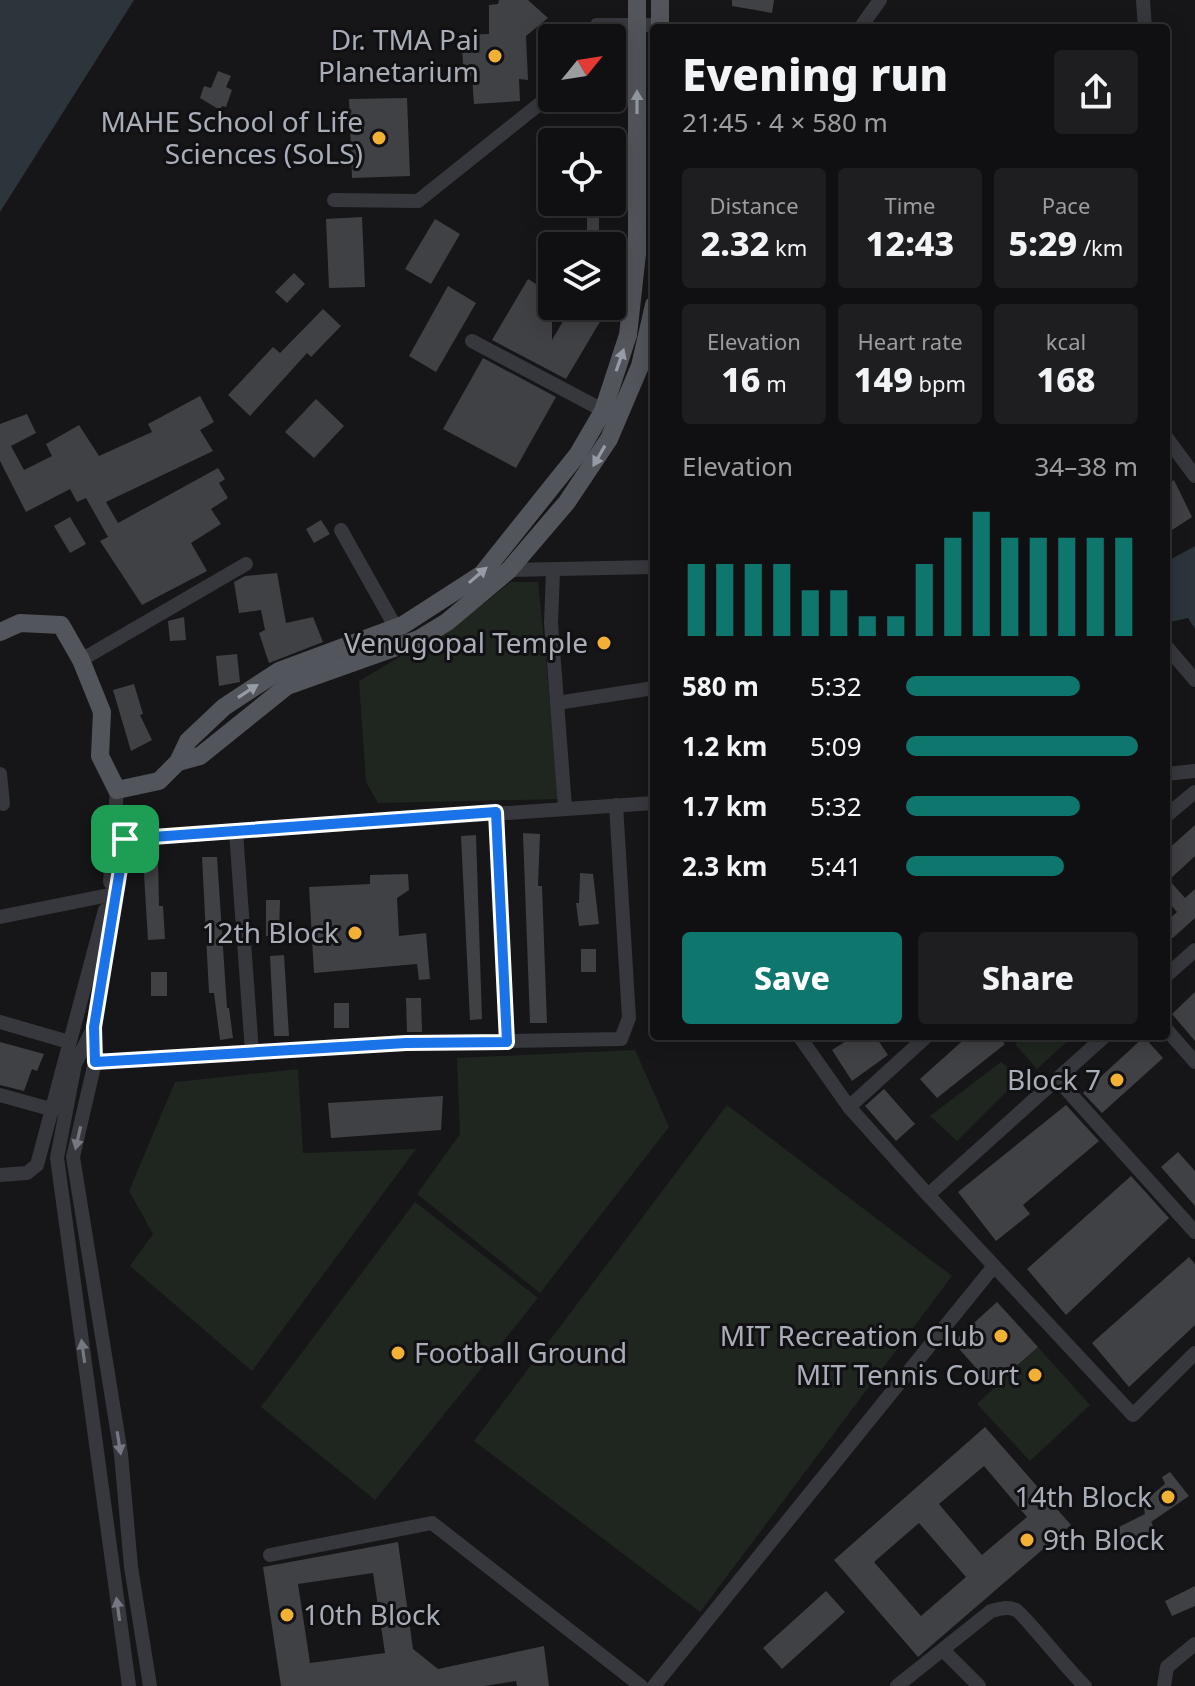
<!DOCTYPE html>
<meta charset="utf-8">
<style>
:root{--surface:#101012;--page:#1e1e20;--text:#f1f3f6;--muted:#9c9d9f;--line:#303032;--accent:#0f766e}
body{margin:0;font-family:"Noto Sans",sans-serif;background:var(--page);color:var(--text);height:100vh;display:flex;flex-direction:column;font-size:30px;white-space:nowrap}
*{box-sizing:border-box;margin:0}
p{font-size:26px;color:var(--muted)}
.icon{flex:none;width:44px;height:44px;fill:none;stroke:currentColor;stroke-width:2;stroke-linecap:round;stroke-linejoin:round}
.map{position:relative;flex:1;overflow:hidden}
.sheet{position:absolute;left:650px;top:24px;width:520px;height:1016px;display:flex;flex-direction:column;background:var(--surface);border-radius:8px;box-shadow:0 4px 20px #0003,0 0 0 2px var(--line)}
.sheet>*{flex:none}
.needle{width:52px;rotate:60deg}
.buttons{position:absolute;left:538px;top:24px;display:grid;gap:16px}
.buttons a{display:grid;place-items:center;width:88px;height:88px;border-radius:8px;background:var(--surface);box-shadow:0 4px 20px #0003,0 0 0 2px var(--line);font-size:40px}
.pin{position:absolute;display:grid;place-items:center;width:68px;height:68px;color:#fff;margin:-34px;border-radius:16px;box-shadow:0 4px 12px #0006}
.round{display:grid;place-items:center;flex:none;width:84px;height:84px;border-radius:8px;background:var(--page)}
.summary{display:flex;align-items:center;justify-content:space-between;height:136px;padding:0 32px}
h1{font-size:44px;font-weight:800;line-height:60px}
.figures{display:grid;grid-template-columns:repeat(3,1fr);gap:12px;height:136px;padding:8px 32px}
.figures div{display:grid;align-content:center;border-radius:8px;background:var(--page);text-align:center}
.figures b{font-size:34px;font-weight:800}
.figures small{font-size:22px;font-weight:400}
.figures p{font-size:22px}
.chart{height:224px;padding:16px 32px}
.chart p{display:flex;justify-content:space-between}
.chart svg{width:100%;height:144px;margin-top:8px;stroke:var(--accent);stroke-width:6}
.action{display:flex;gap:16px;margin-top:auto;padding:16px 32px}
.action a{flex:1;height:92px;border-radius:8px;background:var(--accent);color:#fff;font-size:32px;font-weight:800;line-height:92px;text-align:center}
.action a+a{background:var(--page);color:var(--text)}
ul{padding:0 32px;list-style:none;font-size:26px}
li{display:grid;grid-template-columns:128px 96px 1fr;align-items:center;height:60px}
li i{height:20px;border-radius:10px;background:var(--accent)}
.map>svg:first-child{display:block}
.green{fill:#1e261f}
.water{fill:#2c353c}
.building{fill:#404145;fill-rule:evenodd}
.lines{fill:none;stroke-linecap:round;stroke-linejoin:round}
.minor{stroke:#37383d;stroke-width:14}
.major{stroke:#53555c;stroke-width:18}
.oneway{fill:#979ba6}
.oneway2{fill:#757881}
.route-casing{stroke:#fff;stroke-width:16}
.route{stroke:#1a73e8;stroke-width:10}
.poi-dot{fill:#f2b134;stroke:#111113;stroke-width:3}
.labels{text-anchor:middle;stroke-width:6;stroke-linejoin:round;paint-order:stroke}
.poi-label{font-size:28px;fill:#a8adb8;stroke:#111113;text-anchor:end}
</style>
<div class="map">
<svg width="1195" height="1686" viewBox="0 0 1195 1686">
<rect width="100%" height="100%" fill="#161618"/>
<g class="green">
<path d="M511,582H538L560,799L378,803L366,782L359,681L461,621Z"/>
<path d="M1024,1036H1073L1037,1069L1015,1044Z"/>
<path d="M635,1050L669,1127L540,1293L417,1194L460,1134L457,1058Z"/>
<path d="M1001,1062L1020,1078L957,1141L930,1116Z"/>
<path d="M298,1069L303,1153L416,1149L252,1371L130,1266L153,1234L129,1191L175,1082Z"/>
<path d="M727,1105L952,1276L700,1612L474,1441Z"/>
<path d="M415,1202L538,1298L375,1500L261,1407Z"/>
<path d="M1038,1347L1090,1405L1030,1461L977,1404Z"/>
</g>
<g class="water">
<path d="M0,0H134L0,212Z"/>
<path d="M1195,546V629L1188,618L1166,623V593L1172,590L1166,579V562Z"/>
</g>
<g class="building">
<path d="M499,0H528L548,18L526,36L528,80L519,79L520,101L474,104L472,76L464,77L461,35L489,34V5L498,4Z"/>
<path d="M732,0H774L772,13L732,6Z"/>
<path d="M218,71L231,76L226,87L232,90L226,107L222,106L220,110L200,98L204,86L211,88Z"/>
<path d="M407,98L410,176L352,178L349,99Z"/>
<rect x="587" y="208" width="12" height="29"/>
<path d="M362,217L365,287L329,288L326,219Z"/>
<path d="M435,219L460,234L431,284L405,269Z"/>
<path d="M294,273L305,284L287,303L275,292Z"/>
<path d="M528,279L552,294V340L572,306L601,320L566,379L492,340Z"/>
<path d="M448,286L476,303L436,372L409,356Z"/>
<path d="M323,309L341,326L311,357L307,353L250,416L228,395L273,347L280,353Z"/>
<path d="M483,358L556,397L516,468L443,429Z"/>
<path d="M200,396L214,422L200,430L213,451L106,502L118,523L218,468L225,479L219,483L228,498L211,509L221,524L191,543L207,571L142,605L100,541L108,537L86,498L77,502L70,489L26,512L0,461V424L27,414L36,433L11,446L24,470L52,456L46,444L79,425L99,456L152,432L148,424Z"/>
<path d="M316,399L344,426L314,458L285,432Z"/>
<path d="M1174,480L1192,517L1166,534V486Z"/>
<path d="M70,517L86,544L70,553L54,526Z"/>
<path d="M321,520L330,534L314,543L306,529Z"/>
<path d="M277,573L286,623L313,617L323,642L269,663L259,633L265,630L261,610L239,613L234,582L245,576Z"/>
<path d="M184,617L186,640L170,641L168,621Z"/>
<path d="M237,654L240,682L219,686L216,656Z"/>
<path d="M134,684L143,714L140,715L152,740L131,751L113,690Z"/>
<path d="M1195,825V856L1169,880L1185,898L1195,889V918L1166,944V922L1177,912L1166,899V851Z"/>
<path d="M523,833L540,834L538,886H542L547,1023H530Z"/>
<path d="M476,835L482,1019L470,1020L461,836Z"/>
<path d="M202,857H217L227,1008H229L233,1038L220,1040L214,993H209Z"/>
<path d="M143,858H158L159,906H163L165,939L148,940Z"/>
<path d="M580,873L593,874L599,924L579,926L576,903H579Z"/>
<path d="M408,874L409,890L397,898L399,936L426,933L430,979L419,980L417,964L314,973L309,887L370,884V875Z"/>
<path d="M266,900H280L279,936H266Z"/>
<rect x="581" y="949" width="15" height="23"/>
<path d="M284,955L289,1036H274L270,956Z"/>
<rect x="151" y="972" width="16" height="24"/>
<path d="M1195,992V1041L1172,1014Z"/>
<path d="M406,998H421L422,1032H407Z"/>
<rect x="334" y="1003" width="15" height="25"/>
<path d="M854,1036H875L888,1055L852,1081L832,1050Z"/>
<path d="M968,1036H997L1005,1044L937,1098L920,1079Z"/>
<path d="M1144,1037L1163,1058L1102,1113L1083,1093Z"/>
<path d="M0,1042L44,1054L37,1071L32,1069L24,1091L0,1085Z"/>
<path d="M884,1089L915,1124L896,1141L865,1106Z"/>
<path d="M443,1096L441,1130L331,1138L328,1103Z"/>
<path d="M1066,1105L1099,1141L1023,1205L1030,1214L996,1241L958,1192Z"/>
<path d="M1178,1152L1195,1171V1206L1161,1167Z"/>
<path d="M1131,1176L1169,1218L1066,1315L1027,1269Z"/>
<path d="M1189,1257L1195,1264V1325L1129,1387L1092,1343Z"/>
<path d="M997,1302L1038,1347L993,1387L953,1342Z"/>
<path d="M985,1427L1071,1525L918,1657L834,1560ZM984,1466L1027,1517L982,1555L939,1504ZM919,1523L966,1577L921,1616L874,1562Z"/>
<path d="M1170,1472L1189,1496L1151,1522L1155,1530L1112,1549L1105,1534L1145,1514L1143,1502L1165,1484L1162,1477Z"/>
<path d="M398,1542L413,1649L438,1669L544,1646L549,1686H517L516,1681L484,1686H281L263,1567ZM373,1573L385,1653L310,1663L298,1584Z"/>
<path d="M1195,1586V1606L1172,1616L1165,1601Z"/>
<path d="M826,1591L845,1612L782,1669L763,1648Z"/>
</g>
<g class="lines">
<g class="minor">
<path d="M1143,0L1145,28"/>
<path d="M860,28L880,0"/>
<path d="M589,38L597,25H660"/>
<path d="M334,200L418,201L552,94"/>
<path d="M472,341L610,414"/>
<path d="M1166,437L1195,476"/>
<path d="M341,530L396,628"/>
<path d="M509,570L654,567"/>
<path d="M553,572L551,623L565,807"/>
<path d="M1166,646L1195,680"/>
<path d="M81,660L246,564"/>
<path d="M557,703L654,688"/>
<path d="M0,774L3,804"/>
<path d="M1166,774L1195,771"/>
<path d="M496,812L507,1042"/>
<path d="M1166,816L1195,792"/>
<path d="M236,832L252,1052"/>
<path d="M125,839L94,1027L95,1062L73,1157L121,1454L131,1567L150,1686"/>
<path d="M113,840L654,803"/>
<path d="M110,882L117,790"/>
<path d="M0,917L109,895"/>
<path d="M1166,976L1195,950"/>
<path d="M0,1022L69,1042"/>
<path d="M93,1029L75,1064L57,1158L129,1686"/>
<path d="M1166,1029L1195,1062"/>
<path d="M799,1036L849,1107L927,1036"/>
<path d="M1105,1036L928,1195L1133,1415L1195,1353"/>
<path d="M95,1062L406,1043L621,1039L629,1018L616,805"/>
<path d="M1058,1080L1195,1232"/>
<path d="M0,1095L54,1110"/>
<path d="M849,1107L928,1195"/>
<path d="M0,1175L27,1173L37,1165L105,910"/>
<path d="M270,1555L432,1523L641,1686"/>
<path d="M944,1651L979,1686"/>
<path d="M654,1686L994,1266"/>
<path d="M897,1686L991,1611C1000,1609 1007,1606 1016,1610C1025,1615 1069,1672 1085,1686"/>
<path d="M1164,1686L1167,1667L1195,1644"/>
</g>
<g class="major">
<path d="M660,28V0"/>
<path d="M0,632L20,623L61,625L81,660L102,712L100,756L117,790L159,781L178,762L188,741L224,707L279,671L403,625L482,574L578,454L603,411L628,335L637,254V0"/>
<path d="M178,762L200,756L287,686L419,639L447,622L509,570L567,502L609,439L640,366L654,305"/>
</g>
</g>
<defs><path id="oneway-solid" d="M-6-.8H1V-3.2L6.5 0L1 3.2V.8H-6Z" transform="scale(2)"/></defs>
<g class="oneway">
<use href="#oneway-solid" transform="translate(637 102) rotate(-90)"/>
<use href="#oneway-solid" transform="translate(620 360) rotate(-71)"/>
<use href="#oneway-solid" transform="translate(599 456) rotate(120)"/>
<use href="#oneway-solid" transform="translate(478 575) rotate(-41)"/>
<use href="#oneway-solid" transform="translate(248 691) rotate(-33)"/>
</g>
<g class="oneway2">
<use href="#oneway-solid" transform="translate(78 1138) rotate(103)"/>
<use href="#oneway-solid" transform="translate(83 1351) rotate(-98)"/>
<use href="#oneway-solid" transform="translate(119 1443) rotate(81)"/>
<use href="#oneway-solid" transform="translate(118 1609) rotate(-98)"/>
</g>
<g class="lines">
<defs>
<path id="route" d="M496,812L507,1042L406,1043L95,1062L94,1027L125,839Z"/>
</defs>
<use href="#route" class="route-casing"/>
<use href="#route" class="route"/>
</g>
<g class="poi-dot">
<circle cx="495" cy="56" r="8"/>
<circle cx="379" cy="138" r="8"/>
<circle cx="604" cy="643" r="8"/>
<circle cx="355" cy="933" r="8"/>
<circle cx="1117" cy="1080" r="8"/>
<circle cx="1001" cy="1336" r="8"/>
<circle cx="398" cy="1353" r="8"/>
<circle cx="1035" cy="1375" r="8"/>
<circle cx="1168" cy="1497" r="8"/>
<circle cx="1027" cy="1540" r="8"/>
<circle cx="287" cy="1615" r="8"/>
</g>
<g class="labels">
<g class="poi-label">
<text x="479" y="50">Dr. TMA Pai<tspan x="479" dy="32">Planetarium</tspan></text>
<text x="363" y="132">MAHE School of Life<tspan x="363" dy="32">Sciences (SoLS)</tspan></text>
<text x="588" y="653">Venugopal Temple</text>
<text x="339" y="943">12th Block</text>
<text x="1101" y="1090">Block 7</text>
<text x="985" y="1346">MIT Recreation Club</text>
<text x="414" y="1363" text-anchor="start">Football Ground</text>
<text x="1019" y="1385">MIT Tennis Court</text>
<text x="1152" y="1507">14th Block</text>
<text x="1043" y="1550" text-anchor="start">9th Block</text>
<text x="303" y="1625" text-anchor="start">10th Block</text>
</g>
</g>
</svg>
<div class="buttons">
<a><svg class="needle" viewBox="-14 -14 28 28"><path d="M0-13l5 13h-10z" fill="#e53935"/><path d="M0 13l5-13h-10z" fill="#9c9d9f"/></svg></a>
<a><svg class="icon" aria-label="locate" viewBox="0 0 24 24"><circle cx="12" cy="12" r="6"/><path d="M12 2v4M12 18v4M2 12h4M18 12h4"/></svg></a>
<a><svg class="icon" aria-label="layers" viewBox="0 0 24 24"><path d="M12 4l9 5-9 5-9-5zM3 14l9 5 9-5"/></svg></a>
</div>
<div class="pin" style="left:125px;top:839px;background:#1e9e55"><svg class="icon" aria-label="arrive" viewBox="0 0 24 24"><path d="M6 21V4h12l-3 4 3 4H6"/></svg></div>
<section class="sheet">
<div class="summary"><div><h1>Evening run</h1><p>21:45 · 4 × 580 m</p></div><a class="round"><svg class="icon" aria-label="share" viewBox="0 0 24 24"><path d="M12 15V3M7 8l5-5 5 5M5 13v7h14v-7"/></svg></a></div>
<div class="figures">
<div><p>Distance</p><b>2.32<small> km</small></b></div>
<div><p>Time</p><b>12:43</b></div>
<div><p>Pace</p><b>5:29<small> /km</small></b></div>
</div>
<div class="figures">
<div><p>Elevation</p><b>16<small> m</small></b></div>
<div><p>Heart rate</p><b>149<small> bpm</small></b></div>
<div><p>kcal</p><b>168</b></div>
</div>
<div class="chart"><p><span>Elevation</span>34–38 m</p>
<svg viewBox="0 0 160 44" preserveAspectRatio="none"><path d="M5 44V22M15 44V22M25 44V22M35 44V22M45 44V30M55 44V30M65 44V38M75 44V38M85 44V22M95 44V14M105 44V6M115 44V14M125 44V14M135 44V14M145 44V14M155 44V14"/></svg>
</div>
<ul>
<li><b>580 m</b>5:32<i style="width:75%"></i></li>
<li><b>1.2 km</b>5:09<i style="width:100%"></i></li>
<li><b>1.7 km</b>5:32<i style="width:75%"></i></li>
<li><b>2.3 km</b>5:41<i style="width:68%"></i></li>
</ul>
<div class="action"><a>Save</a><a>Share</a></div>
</section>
</div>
